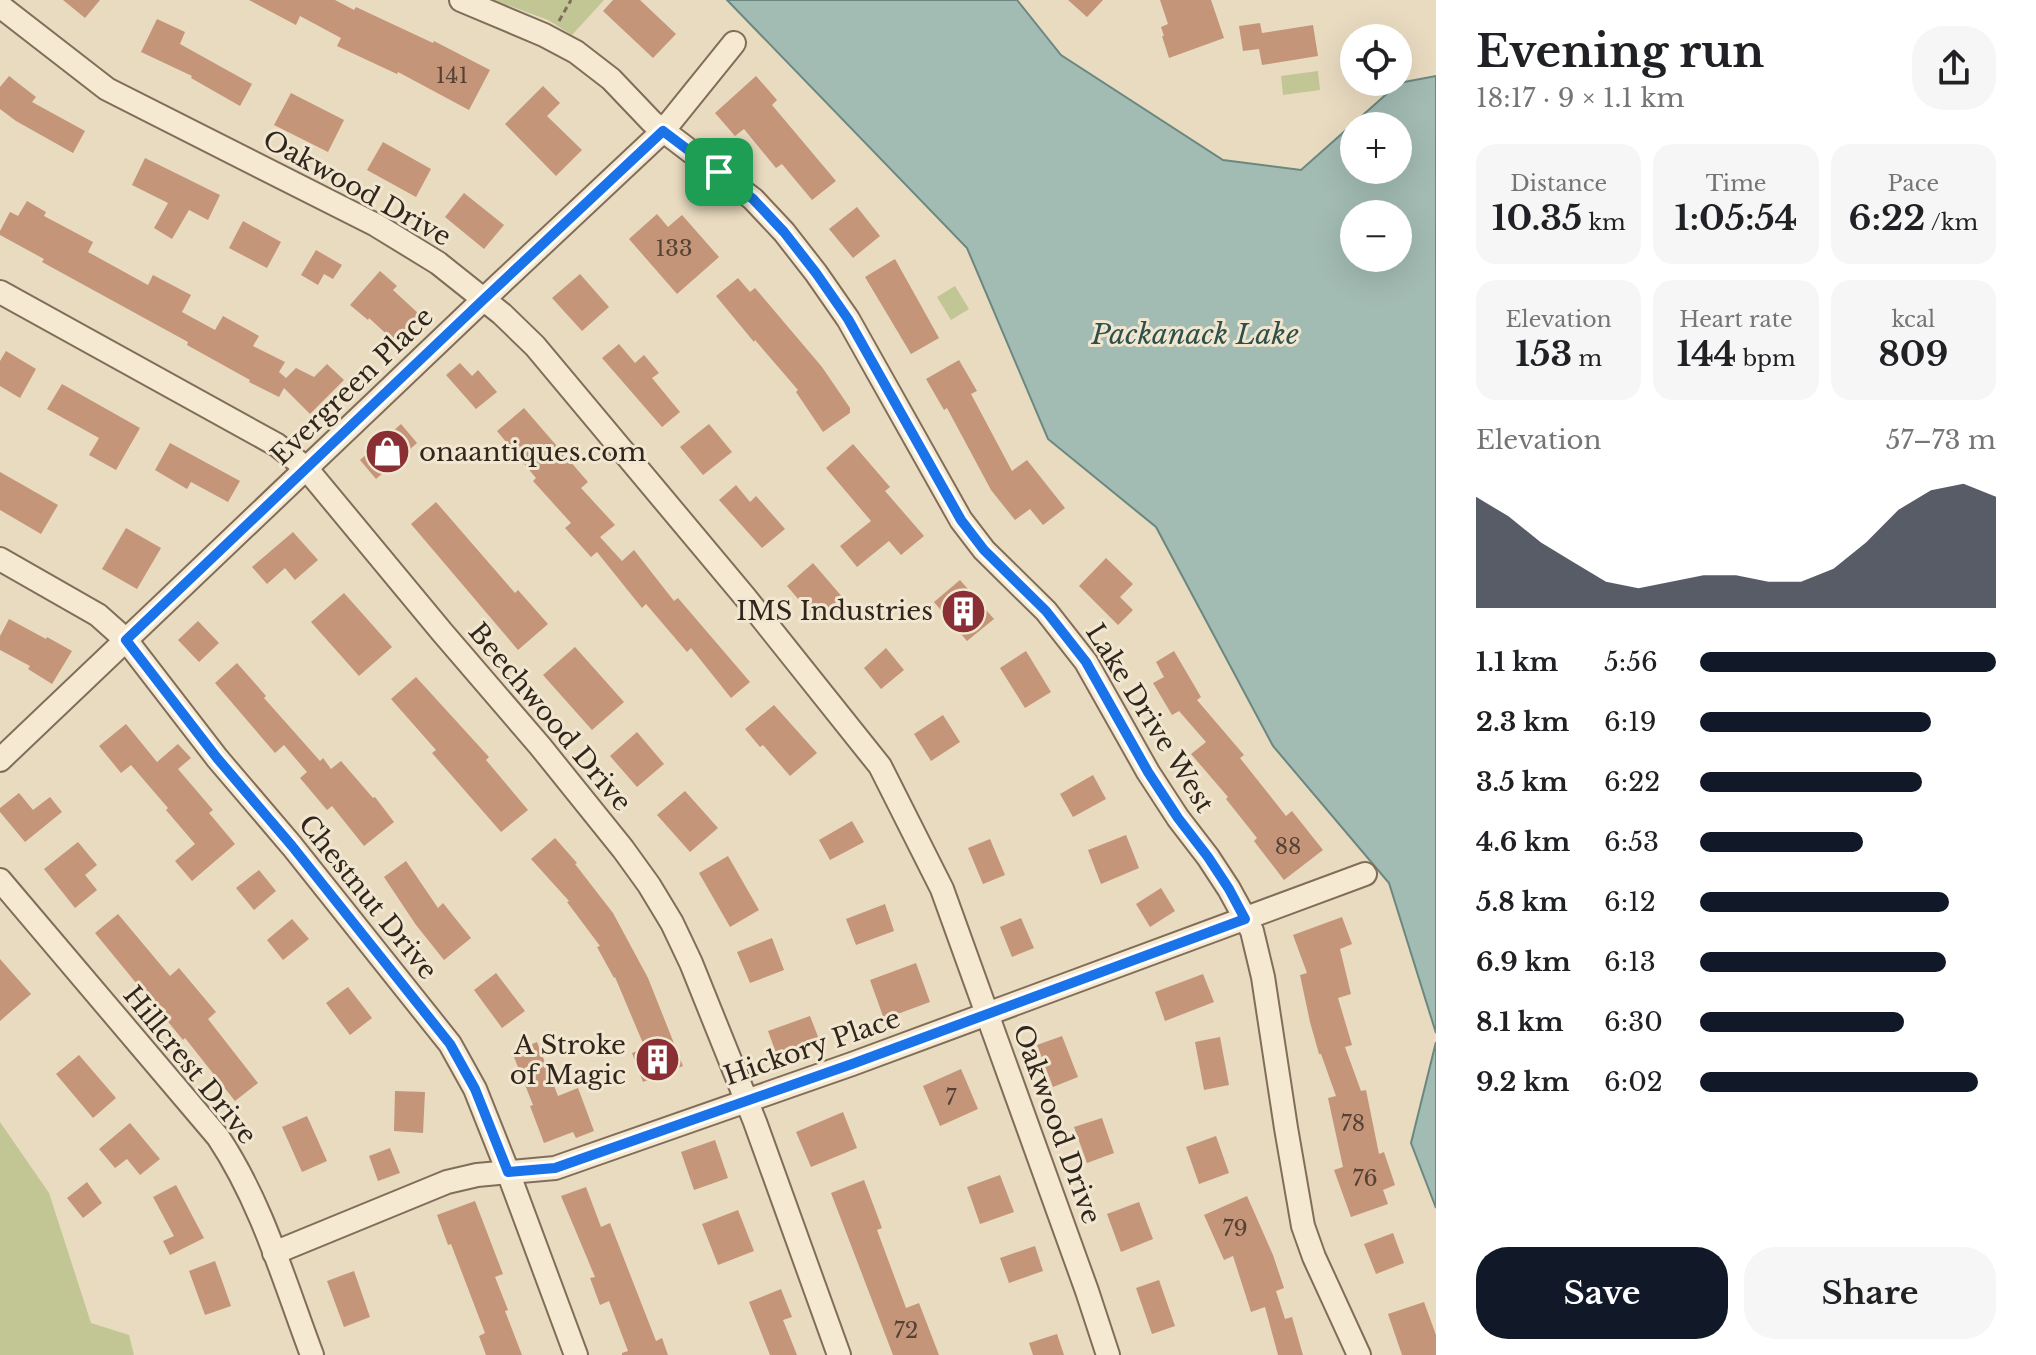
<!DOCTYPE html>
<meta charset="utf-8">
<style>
:root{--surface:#fff;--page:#f6f6f6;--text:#202124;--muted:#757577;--accent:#111827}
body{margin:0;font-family:"Libre Baskerville",serif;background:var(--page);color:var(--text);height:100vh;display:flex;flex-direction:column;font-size:30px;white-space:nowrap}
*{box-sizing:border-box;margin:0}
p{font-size:26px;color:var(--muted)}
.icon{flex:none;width:44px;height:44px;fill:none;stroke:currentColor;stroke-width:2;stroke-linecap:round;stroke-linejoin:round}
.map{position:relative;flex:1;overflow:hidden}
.panel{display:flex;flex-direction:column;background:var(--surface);width:600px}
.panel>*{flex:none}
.tools{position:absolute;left:1340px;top:24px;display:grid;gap:16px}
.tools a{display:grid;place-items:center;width:72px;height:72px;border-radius:50%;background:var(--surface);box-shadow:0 8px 32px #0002;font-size:40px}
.pin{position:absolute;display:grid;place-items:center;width:68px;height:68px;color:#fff;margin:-34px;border-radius:16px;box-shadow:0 4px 12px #0006}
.round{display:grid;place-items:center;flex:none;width:84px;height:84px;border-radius:32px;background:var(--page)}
.overview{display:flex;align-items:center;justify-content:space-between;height:136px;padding:0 40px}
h1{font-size:44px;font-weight:700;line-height:60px}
.metrics{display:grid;grid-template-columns:repeat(3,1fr);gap:12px;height:136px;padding:8px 40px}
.metrics div{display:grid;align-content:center;border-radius:20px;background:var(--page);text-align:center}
.metrics b{font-size:34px;font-weight:700}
.metrics small{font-size:22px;font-weight:400}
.metrics p{font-size:22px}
.chart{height:224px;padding:16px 40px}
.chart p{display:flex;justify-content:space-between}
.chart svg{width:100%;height:144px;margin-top:8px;fill:var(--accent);opacity:.7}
.cta{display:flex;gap:16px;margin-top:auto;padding:16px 40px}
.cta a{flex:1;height:92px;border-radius:32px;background:var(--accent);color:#fff;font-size:32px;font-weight:700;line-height:92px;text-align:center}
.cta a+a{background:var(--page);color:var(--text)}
ul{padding:0 40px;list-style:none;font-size:26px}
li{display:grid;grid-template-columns:128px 96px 1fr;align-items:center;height:60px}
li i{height:20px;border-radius:10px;background:var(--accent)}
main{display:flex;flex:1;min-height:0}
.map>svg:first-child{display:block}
.green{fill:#c2c695}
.water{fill:#a2bbb3;stroke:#6b8880;stroke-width:2;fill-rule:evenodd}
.building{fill:#c49579}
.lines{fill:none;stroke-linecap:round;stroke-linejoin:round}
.minor-casing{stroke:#806d5a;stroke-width:26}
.path{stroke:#806d5a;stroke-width:3;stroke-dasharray:6 4;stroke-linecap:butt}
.minor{stroke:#f5e9d2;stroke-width:22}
.route-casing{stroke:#fff;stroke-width:16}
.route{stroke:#1a73e8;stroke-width:10}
.labels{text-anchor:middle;stroke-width:6;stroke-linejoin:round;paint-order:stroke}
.number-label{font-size:22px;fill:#564234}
.street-label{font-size:26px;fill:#31261d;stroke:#f1e6cf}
.poi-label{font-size:26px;fill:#31261d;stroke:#f1e6cf;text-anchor:end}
.water-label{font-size:28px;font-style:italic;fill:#2d504c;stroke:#f1e6cf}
</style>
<main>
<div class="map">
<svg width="1436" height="1355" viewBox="0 0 1436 1355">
<rect width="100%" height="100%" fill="#e9dbc0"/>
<g class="green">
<path d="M494,0H604L572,35L548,20Z"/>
<path d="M1318,71L1320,90L1283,95L1281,76Z"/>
<path d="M955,286L969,309L951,320L937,297Z"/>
<path d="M0,1122L49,1193L91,1323L129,1335L134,1355H0Z"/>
</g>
<g class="water">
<path d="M727,0H1017L1061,55L1223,160L1301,170L1399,83L1436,76V1033L1389,883L1273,746L1156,527L1048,439L967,248ZM1354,126H1398V170H1354ZM1354,214H1398V258H1354Z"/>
<path d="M1436,1042V1208L1411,1143Z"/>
</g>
<g class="building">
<path d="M63,0H100L85,18Z"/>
<path d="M249,0H335L354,10L356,7L433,43L434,41L490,70L469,110L398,72L397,74L337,46L341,38L300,16L296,25Z"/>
<path d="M613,0H640L676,34L653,58L603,11Z"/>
<path d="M1068,0H1103L1087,17Z"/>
<path d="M1160,0H1211L1224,38L1169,58L1162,36H1164L1161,27L1168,24Z"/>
<path d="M157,19L185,32L180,44L252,84L240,106L191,78L192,76L141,52Z"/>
<path d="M1260,23L1262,33L1313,25L1318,56L1262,65L1259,49L1243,51L1239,26Z"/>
<path d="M9,76L36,97L32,102L85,131L73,153L16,121L0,109V87Z"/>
<path d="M756,76L777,100L772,105L836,181L812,200L782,164L776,168L744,129L735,136L715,113Z"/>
<path d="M543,86L560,103L547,116L582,150L556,176L505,124Z"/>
<path d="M291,93L344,120L328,152L274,125Z"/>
<path d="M383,142L431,169L416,197L367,170Z"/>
<path d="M145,158L220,195L208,220L189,210L172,239L154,228L168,203L132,185Z"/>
<path d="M464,193L504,225L484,249L445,217Z"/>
<path d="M27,201L46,212L44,216L93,242L88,252L148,285L153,275L191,295L182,312L215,330L223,316L259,336L253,346L285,362L279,372L286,378L296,368L314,377L327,364L344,380L310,414L284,388L279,397L249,382L250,380L187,345L188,342L42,262L44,259L0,235V231L10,212L18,216Z"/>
<path d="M857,207L880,236L853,258L829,229Z"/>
<path d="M657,214L668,227L682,215L719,257L677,294L629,239Z"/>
<path d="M243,221L281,242L267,268L229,248Z"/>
<path d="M316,250L342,265L333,279L324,274L318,285L301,275Z"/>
<path d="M895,259L939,338L911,354L865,277Z"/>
<path d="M380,271L397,286L393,290L419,314L394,341L369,318L368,320L350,305Z"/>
<path d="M580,274L609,307L582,331L552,298Z"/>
<path d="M738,278L750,292L755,288L822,367L850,408V413L823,432L796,392L798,390L755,340L754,342L716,296Z"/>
<path d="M619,344L635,363L644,355L659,373L652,378L680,412L662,427L602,358Z"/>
<path d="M6,351L36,369L20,398L0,386V361Z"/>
<path d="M959,360L977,391L971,394L1012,471L1027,460L1065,508L1043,525L1030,509L1015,520L991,490L947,408L944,410L926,379Z"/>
<path d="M460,363L472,376L478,370L497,392L476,409L446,375Z"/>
<path d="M62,384L140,428L116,470L89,455L99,438L47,409Z"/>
<path d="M524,408L588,482L581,488L615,525L600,537L622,561L634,550L674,601L678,598L750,682L731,698L691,648L687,652L646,604L642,608L597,552L591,557L565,528L571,523L533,481L536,478L497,431Z"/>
<path d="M401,424L417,443L376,479L360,460Z"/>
<path d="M709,424L732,452L703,475L680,447Z"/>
<path d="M170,443L240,481L228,502L191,482L187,489L155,470Z"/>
<path d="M853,444L890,487L885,491L924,536L901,555L889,541L857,567L840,546L871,521L826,468Z"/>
<path d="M0,472L58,505L41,534L0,510Z"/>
<path d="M736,485L750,502L756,496L785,529L762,548L719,500Z"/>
<path d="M436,502L515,593L518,590L548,624L518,650L411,524Z"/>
<path d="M126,528L161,548L137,589L102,569Z"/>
<path d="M293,532L318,560L295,580L285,568L267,584L252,567Z"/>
<path d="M1106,558L1133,584L1120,597L1133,610L1118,625L1079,586Z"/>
<path d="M813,563L844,599L817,621L787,586Z"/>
<path d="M960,580L994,619L967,641L934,602Z"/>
<path d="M344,593L392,647L359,676L311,622Z"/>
<path d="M9,619L46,639L47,637L72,651L52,684L28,669L30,666L0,650V636Z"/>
<path d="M198,621L219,643L199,662L178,640Z"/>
<path d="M575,647L624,702L592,730L543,675Z"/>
<path d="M886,648L904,670L881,689L864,668Z"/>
<path d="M1026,651L1051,692L1025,708L1000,668Z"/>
<path d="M1174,651L1201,697L1197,700L1244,755L1240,758L1286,816L1292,811L1323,850L1284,880L1254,841L1257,838L1226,799L1228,797L1191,754L1206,742L1179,711L1172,715L1153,683L1164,677L1156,662Z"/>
<path d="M237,663L266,696L264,698L320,761L323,758L331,769L341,761L373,798L375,797L394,822L364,846L332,806L327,810L300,778L307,772L284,745L275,753L215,683Z"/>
<path d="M416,677L489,757L486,760L528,810L501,832L432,753L436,750L391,699Z"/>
<path d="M774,705L817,753L790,776L763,745L760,747L745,729Z"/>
<path d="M943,715L960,742L931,761L914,734Z"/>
<path d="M126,724L157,762L178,744L191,758L178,769L213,810L209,813L235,844L192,881L175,861L195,844L166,810L168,808L131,765L121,773L99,746Z"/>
<path d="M637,732L664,764L637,787L610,756Z"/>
<path d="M1093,775L1106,799L1073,817L1060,794Z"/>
<path d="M685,791L718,828L690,852L657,815Z"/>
<path d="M19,793L33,810L50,797L62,812L25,842L0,812V808Z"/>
<path d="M852,821L864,842L830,860L819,840Z"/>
<path d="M1126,835L1139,868L1101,884L1088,850Z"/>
<path d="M555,838L577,863L575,864L613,913L648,978L683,1066L643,1082L632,1053L645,1048L615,977L614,978L597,947L600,946L567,902L569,901L531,859Z"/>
<path d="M990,839L1005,875L983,884L968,848Z"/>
<path d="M78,842L97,865L85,875L97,890L75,908L44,869Z"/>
<path d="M728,856L759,910L730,927L699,873Z"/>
<path d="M406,861L438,908L443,903L471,938L444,960L416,925L384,877Z"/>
<path d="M259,870L276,891L254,910L236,888Z"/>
<path d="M1161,888L1175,911L1150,927L1136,904Z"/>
<path d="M885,904L894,931L856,945L846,919Z"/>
<path d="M118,914L170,976L179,968L216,1012L208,1019L258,1083L235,1101L185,1038L183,1040L95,933Z"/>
<path d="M1342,917L1352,944L1340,949L1351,994L1338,998L1352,1045L1345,1047L1361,1091L1366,1090L1379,1154L1384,1152L1395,1185L1383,1190L1388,1204L1351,1217L1334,1170L1343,1167L1328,1098L1336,1096L1321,1054H1319L1310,1022L1300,975L1307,973L1293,935Z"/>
<path d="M1021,918L1034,948L1012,957L1000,927Z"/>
<path d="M292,919L309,939L283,960L267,940Z"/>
<path d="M772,938L784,970L750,983L737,952Z"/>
<path d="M0,959L31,994L0,1021Z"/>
<path d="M916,963L930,1002L884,1019L870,980Z"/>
<path d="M496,973L525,1011L502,1028L474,990Z"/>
<path d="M1203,974L1214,1002L1165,1021L1155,992Z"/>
<path d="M348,987L372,1018L350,1035L326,1003Z"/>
<path d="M810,1016L820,1042L778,1058L768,1031Z"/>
<path d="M1062,1036L1078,1077L1053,1087L1037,1045Z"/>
<path d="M1220,1037L1229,1085L1204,1090L1195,1042Z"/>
<path d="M537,1042L558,1096L578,1088L594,1131L576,1138L573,1132L544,1143L530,1106L533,1105L512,1052Z"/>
<path d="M79,1055L116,1098L93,1118L56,1074Z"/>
<path d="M961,1069L978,1109L940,1126L923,1086Z"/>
<path d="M395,1091L425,1092L423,1133L394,1131Z"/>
<path d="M843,1112L857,1148L811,1167L796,1132Z"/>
<path d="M307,1116L327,1161L302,1172L282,1127Z"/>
<path d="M1102,1118L1114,1153L1087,1163L1074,1127Z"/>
<path d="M130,1123L160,1159L140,1175L127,1159L115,1168L99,1149Z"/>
<path d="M1216,1136L1229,1173L1199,1184L1186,1147Z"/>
<path d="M715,1140L728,1178L694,1190L681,1152Z"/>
<path d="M390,1148L400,1173L378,1181L369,1156Z"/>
<path d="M1000,1175L1014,1212L980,1224L967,1187Z"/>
<path d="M864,1180L882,1228L877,1230L906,1308L919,1303L939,1355H893L831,1193Z"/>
<path d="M87,1182L102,1203L83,1218L67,1198Z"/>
<path d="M176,1185L204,1238L170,1255L163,1241L174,1236L153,1197Z"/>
<path d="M586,1187L601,1227L610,1223L656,1341L662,1338L668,1355H622V1353L628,1351L609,1301L600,1305L590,1278L595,1277L561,1196Z"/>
<path d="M1247,1196L1273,1255L1284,1288L1276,1291L1285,1319L1292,1317L1303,1355H1278L1265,1307L1251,1312L1233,1256L1224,1260L1204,1215Z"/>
<path d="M475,1201L503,1274L495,1277L508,1310L505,1311L522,1355H486L479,1336L485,1333L451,1244L448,1245L437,1215Z"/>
<path d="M1139,1202L1153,1239L1121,1252L1107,1214Z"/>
<path d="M738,1210L754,1251L718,1265L702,1224Z"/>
<path d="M1393,1233L1404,1263L1376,1274L1364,1244Z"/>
<path d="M1035,1246L1043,1271L1009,1283L1000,1258Z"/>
<path d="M215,1261L231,1306L205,1315L189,1271Z"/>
<path d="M354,1271L370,1317L344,1327L327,1281Z"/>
<path d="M1159,1280L1175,1326L1152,1334L1136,1288Z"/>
<path d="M781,1289L792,1317L783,1320L797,1355H770L749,1302Z"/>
<path d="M1424,1302L1436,1335V1355H1402L1388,1314Z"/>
<path d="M1057,1334L1064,1355H1033L1029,1343Z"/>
</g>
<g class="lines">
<defs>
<g id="minor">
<path d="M461,0L544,35L576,52L611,79L652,122L753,199L784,232L816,273L848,319L961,520L984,550L1046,611L1086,662L1148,772L1178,818L1208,857L1229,889L1252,931L1263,977L1286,1128L1303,1226L1314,1257L1359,1355"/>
<path d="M0,6L107,89L376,225L438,263L502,314L535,346L745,597L880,766L942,889L1087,1291L1108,1355"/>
<path d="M0,292L277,445L306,468L442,632L540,746L623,849L649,885L672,923L691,963L755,1122L839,1355"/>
<path d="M0,559L98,615L126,640L217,758L292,846L450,1044L475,1089L508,1172L576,1355"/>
<path d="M0,760L484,299L663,131L734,43"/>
<path d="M0,880L218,1137C262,1203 284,1281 312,1355"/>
<path d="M274,1253L447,1182L477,1175L555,1168L852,1064L1365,874"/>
</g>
</defs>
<use href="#minor" class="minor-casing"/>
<path class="path" d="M559,21L571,0"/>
<use href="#minor" class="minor"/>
</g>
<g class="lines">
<defs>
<path id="route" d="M663,131L753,199L784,232L816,273L848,319L961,520L984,550L1046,611L1086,662L1148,772L1178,818L1208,857L1229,889L1245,919L852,1064L555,1168L508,1172L475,1089L450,1044L292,846L217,758L126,640L484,299Z"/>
</defs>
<use href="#route" class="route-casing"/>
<use href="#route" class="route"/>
</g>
<defs>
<symbol id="shop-disc" viewBox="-11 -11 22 22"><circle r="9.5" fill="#8a2f33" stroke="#f1e6cf"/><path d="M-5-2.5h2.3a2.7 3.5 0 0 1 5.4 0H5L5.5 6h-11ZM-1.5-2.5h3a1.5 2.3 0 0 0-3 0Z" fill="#fff"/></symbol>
<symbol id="building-disc" viewBox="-11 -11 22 22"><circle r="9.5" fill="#8a2f33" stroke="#f1e6cf"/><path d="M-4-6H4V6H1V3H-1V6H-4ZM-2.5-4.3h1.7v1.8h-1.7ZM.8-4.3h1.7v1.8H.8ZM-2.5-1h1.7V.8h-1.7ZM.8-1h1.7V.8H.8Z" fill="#fff"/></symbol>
</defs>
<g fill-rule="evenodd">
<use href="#shop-disc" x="362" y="426" width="51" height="51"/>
<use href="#building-disc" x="938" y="586" width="51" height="51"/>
<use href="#building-disc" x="632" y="1034" width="51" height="51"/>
</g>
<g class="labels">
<g class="number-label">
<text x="452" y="83">141</text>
<text x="674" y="256">133</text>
<text x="1288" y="854">88</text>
<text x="951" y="1105">7</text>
<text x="1353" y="1131">78</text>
<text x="1365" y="1186">76</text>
<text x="1235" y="1236">79</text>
<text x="906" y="1338">72</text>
</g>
<g class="street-label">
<text transform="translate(357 188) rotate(29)" y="9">Oakwood Drive</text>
<text transform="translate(352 386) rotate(-44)" y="9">Evergreen Place</text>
<text transform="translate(550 717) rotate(50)" y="9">Beechwood Drive</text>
<text transform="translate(1150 718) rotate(58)" y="9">Lake Drive West</text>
<text transform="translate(368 897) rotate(51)" y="9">Chestnut Drive</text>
<text transform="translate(812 1047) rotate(-19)" y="9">Hickory Place</text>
<text transform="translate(190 1065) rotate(51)" y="9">Hillcrest Drive</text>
<text transform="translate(1057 1124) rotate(70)" y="9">Oakwood Drive</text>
</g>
<g class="poi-label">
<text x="419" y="461" text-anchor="start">onaantiques.com</text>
<text x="933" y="620">IMS Industries</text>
<text x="626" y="1054">A Stroke<tspan x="626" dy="30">of Magic</tspan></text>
</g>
<g class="water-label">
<text x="1195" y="344">Packanack Lake</text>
</g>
</g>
</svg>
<div class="tools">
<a><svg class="icon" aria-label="locate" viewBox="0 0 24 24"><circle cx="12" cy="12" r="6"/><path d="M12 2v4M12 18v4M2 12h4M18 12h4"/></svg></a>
<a>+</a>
<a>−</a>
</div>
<div class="pin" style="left:719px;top:172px;background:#1e9e55"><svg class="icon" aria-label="arrive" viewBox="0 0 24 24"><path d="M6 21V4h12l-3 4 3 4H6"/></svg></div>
</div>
<section class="panel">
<div class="overview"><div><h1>Evening run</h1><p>18:17 · 9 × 1.1 km</p></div><a class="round"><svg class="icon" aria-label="share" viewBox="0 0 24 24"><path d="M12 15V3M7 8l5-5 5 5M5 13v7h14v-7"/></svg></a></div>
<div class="metrics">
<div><p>Distance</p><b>10.35<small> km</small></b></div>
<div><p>Time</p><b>1:05:54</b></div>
<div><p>Pace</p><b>6:22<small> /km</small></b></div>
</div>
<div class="metrics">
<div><p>Elevation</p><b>153<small> m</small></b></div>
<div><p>Heart rate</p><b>144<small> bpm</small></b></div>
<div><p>kcal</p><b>809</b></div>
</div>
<div class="chart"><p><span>Elevation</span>57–73 m</p>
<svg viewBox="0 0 160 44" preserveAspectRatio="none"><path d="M0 44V10L10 16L20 24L30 30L40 36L50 38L60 36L70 34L80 34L90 36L100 36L110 32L120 24L130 14L140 8L150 6L160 10V44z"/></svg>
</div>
<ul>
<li><b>1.1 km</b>5:56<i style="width:100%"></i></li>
<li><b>2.3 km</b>6:19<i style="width:78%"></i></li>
<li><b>3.5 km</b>6:22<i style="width:75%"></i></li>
<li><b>4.6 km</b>6:53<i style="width:55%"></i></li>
<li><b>5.8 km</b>6:12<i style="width:84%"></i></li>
<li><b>6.9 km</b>6:13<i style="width:83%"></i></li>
<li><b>8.1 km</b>6:30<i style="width:69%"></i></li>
<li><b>9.2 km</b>6:02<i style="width:94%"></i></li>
</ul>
<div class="cta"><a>Save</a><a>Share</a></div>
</section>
</main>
